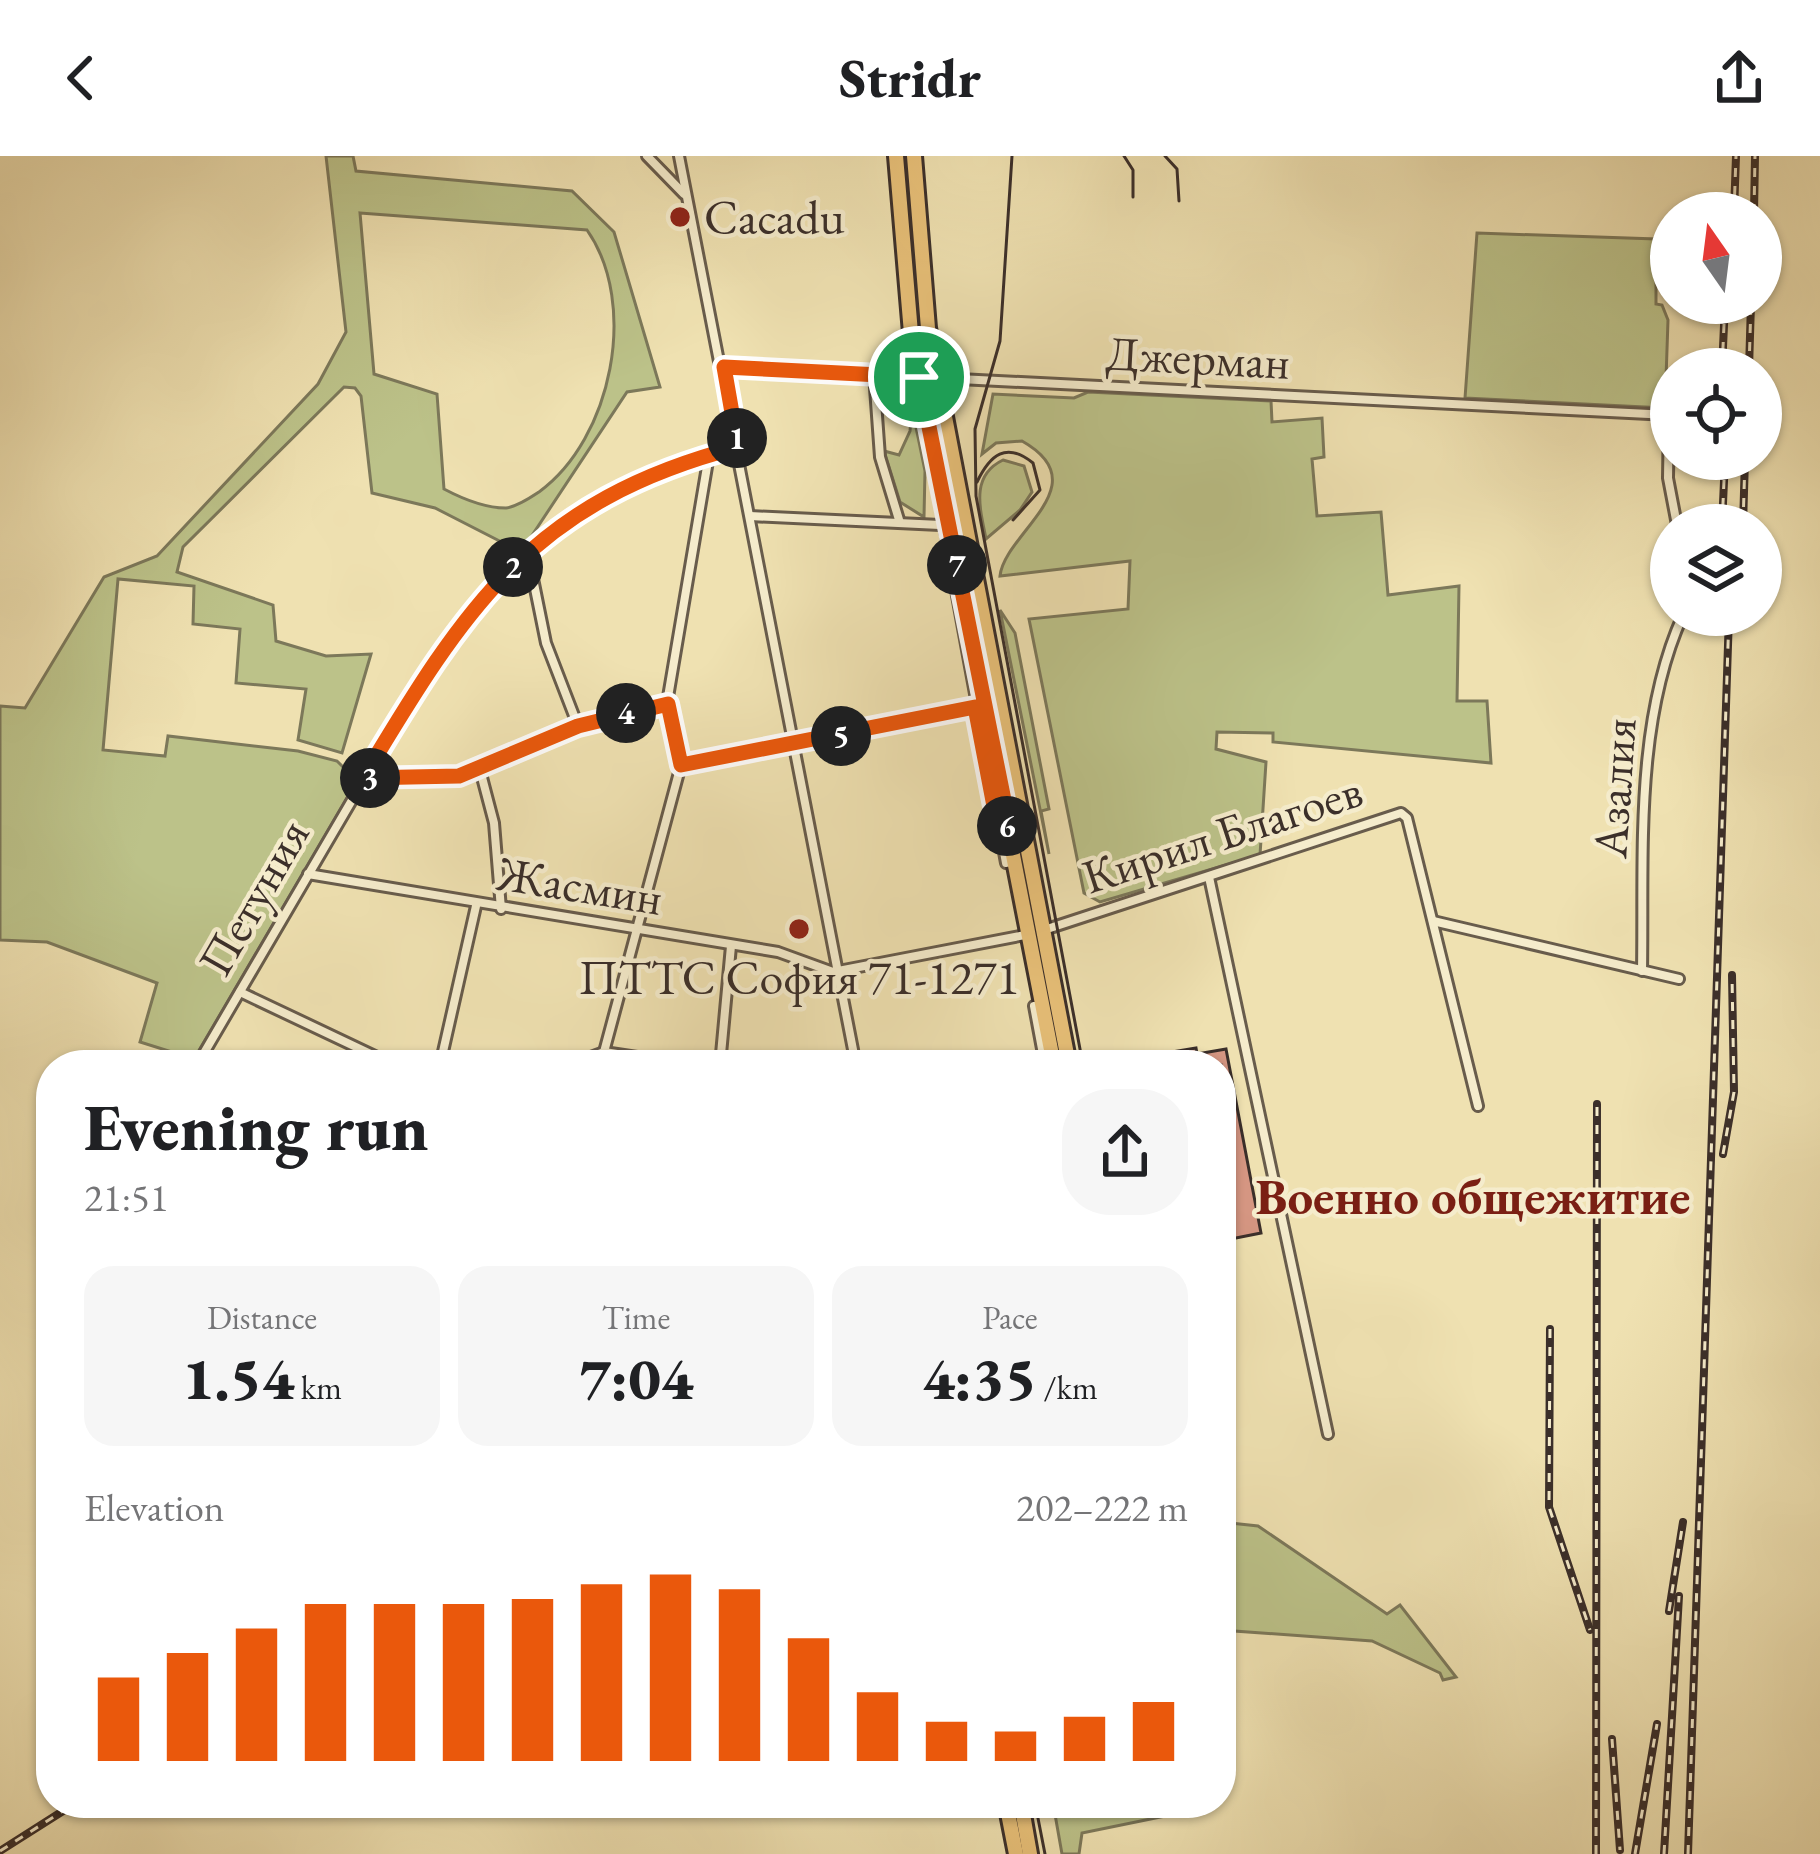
<!DOCTYPE html>
<meta charset="utf-8">
<style>
:root{--surface:#fff;--page:#f6f6f6;--text:#202124;--muted:#757577;--accent:#ea580c}
body{margin:0;font-family:"EB Garamond",serif;background:var(--page);color:var(--text);height:100vh;display:flex;flex-direction:column;font-size:45px;white-space:nowrap}
*{box-sizing:border-box;margin:0}
p{font-size:39px;color:var(--muted)}
.icon{flex:none;width:66px;height:66px;fill:none;stroke:currentColor;stroke-width:2;stroke-linecap:round;stroke-linejoin:round}
.map{position:relative;flex:1;overflow:hidden}
.panel{position:absolute;left:36px;top:894px;width:1200px;height:768px;display:flex;flex-direction:column;background:var(--surface);border-radius:48px;box-shadow:0 3px 9px #0004}
.panel>*{flex:none}
.needle{width:78px;rotate:346deg}
.buttons{position:absolute;left:1650px;top:36px;display:grid;gap:24px}
.buttons a{display:grid;place-items:center;width:132px;height:132px;border-radius:50%;background:var(--surface);box-shadow:0 3px 9px #0004;font-size:60px}
.pin{position:absolute;display:grid;place-items:center;width:102px;height:102px;color:#fff;margin:-51px;border:6px solid #fff;border-radius:50%;box-shadow:0 3px 12px #0007}
.km{position:absolute;width:60px;height:60px;margin:-30px;border-radius:50%;background:#222;color:#fff;font-size:33px;line-height:60px;text-align:center}
.round{display:grid;place-items:center;flex:none;width:126px;height:126px;border-radius:48px;background:var(--page)}
.headline{display:flex;align-items:center;justify-content:space-between;height:204px;padding:0 48px}
h1{font-size:66px;font-weight:800;line-height:90px}
.stats{display:grid;grid-template-columns:repeat(3,1fr);gap:18px;height:204px;padding:12px 48px}
.stats div{display:grid;align-content:center;border-radius:30px;background:var(--page);text-align:center}
.stats b{font-size:60px;font-weight:800}
.stats small{font-size:33px;font-weight:400}
.stats p{font-size:33px}
.chart{height:336px;padding:24px 48px}
.chart p{display:flex;justify-content:space-between}
.chart svg{width:100%;height:216px;margin-top:12px;stroke:var(--accent);stroke-width:6}
header{display:flex;justify-content:space-between;align-items:center;height:156px;padding:0 48px;background:var(--surface);font-size:54px;font-weight:800}
.map>svg:first-child{display:block}
.green{fill:#bcc289;stroke:#7c785a;stroke-width:3;fill-rule:evenodd}
.building{fill:#d59682;stroke:#3b2f2a;stroke-width:3}
.lines{fill:none;stroke-linecap:round;stroke-linejoin:round}
.minor-casing{stroke:#685c4c;stroke-width:14}
.primary-casing{stroke:#3b2f2a;stroke-width:20}
.minor{stroke:#f5eccc;stroke-width:8}
.primary{stroke:#e8c078;stroke-width:14}
.tram{stroke:#3b2f2a;stroke-width:3}
.rail-casing{stroke:#3b2f2a;stroke-width:8}
.rail{stroke:#f5eccc;stroke-width:3;stroke-dasharray:9;stroke-linecap:butt}
.route-casing{stroke:#fff;stroke-width:24}
.route{stroke:#ea580c;stroke-width:15}
.poi-dot{fill:#8f2418;stroke:#f5eccc;stroke-width:4.5}
.labels{text-anchor:middle;stroke-width:9;stroke-linejoin:round;paint-order:stroke}
.poi-label{font-size:48px;fill:#3b2f2a;stroke:#f5eccc;text-anchor:start}
.street-label{font-size:48px;fill:#3b2f2a;stroke:#f5eccc}
.neighbourhood-label{font-size:51px;font-weight:bold;fill:#7a1f14;stroke:#f5eccc}
</style>
<header><svg class="icon" aria-label="back" viewBox="0 0 24 24"><path d="M15 5l-7 7 7 7"/></svg>Stridr<svg class="icon" aria-label="share" viewBox="0 0 24 24"><path d="M12 15V3M7 8l5-5 5 5M5 13v7h14v-7"/></svg></header>
<div class="map">
<svg width="1820" height="1698" viewBox="0 0 1820 1698">
<rect width="100%" height="100%" fill="#efe1b1"/>
<filter id="stains"><feTurbulence type="fractalNoise" baseFrequency=".00167" numOctaves="4"/><feColorMatrix values="0 0 0 0 .2 0 0 0 0 .09 0 0 0 0 .02 0 0 0 .5 -.17"/></filter>
<radialGradient id="worn" r=".72"><stop offset=".6" stop-color="#630" stop-opacity="0"/><stop offset="1" stop-color="#630" stop-opacity=".3"/></radialGradient>
<g class="green">
<path d="M326,0H353L356,15L572,35L614,76L660,231L627,236L521,396L435,352L372,337L361,240L355,232L344,231L183,391L177,416L273,449L276,485L326,500L371,498L342,597L298,584L306,533L236,527L240,473L193,468L194,430L118,423L103,594L165,600L168,580L298,595L337,605L357,625L194,903L140,886L157,827L47,786L0,784V550L25,552L104,421L157,400L318,228L346,176ZM360,57L587,74C639,148 612,283 539,336C530,342 517,351 506,352C485,352 461,342 444,333L437,238L374,218Z"/>
<path d="M1477,77L1656,83V148L1662,149L1668,164L1665,252L1465,242Z"/>
<path d="M1088,236L1271,245L1272,266L1322,262L1324,301L1312,303L1317,360L1381,356L1388,439L1459,430L1457,545H1487L1491,607L1273,586V577L1217,576L1216,593L1266,606L1260,699L1100,746L1084,737L1029,463L1128,453L1130,405L1000,420C1004,377 1100,329 1022,285L996,287L982,298L993,238L1074,242Z"/>
<path d="M936,247L1034,753L1030,754L932,248Z"/>
<path d="M912,252L925,315L924,361L900,346L884,295L899,299L910,275Z"/>
<path d="M1003,304L1024,310L1032,336L1020,354L986,383C980,352 970,320 1003,304Z"/>
<path d="M1000,454L1015,477L1049,653L1041,655L1049,698Z"/>
<path d="M1221,1366L1258,1370L1387,1458L1400,1449L1456,1521L1443,1524L1440,1517L1372,1485L1221,1474Z"/>
<path d="M1053,1647H1168L1170,1659L1082,1677L1079,1698H1062Z"/>
</g>
<path class="building" d="M1196,892L1197,898L1226,893L1261,1077L1221,1085V909H1174L1172,896Z"/>
<g class="lines">
<defs>
<g id="minor">
<path d="M647,0L684,38"/>
<path d="M679,0L856,909"/>
<path d="M724,211L1669,259L1668,322L1677,369"/>
<path d="M874,218L880,301L900,367"/>
<path d="M936,325L1006,707"/>
<path d="M750,360L940,369"/>
<path d="M528,398L546,487L578,570"/>
<path d="M681,609L975,551"/>
<path d="M479,610L494,667L501,753"/>
<path d="M364,623L459,619L578,570L667,547"/>
<path d="M308,718L778,796L833,816L1030,778"/>
<path d="M1209,721L1328,1278"/>
<path d="M1433,765L1679,823"/>
<path d="M1044,774L1401,657L1407,662L1478,950"/>
<path d="M1642,815C1644,699 1634,567 1683,459"/>
<path d="M240,836L394,909"/>
<path d="M1034,850L1045,909"/>
<path d="M604,896L681,609L667,547L709,299"/>
<path d="M197,909L441,492C524,386 608,325 738,291"/>
<path d="M440,909L476,750"/>
<path d="M569,909L604,896L690,909"/>
<path d="M720,909L731,790"/>
</g>
<g id="primary">
<path d="M896,0L911,177L1054,909"/>
<path d="M914,0L928,172L1069,909"/>
<path d="M1006,1647L1016,1698"/>
<path d="M1021,1647L1030,1698"/>
</g>
</defs>
<use href="#minor" class="minor-casing"/>
<use href="#primary" class="primary-casing"/>
<use href="#minor" class="minor"/>
<use href="#primary" class="primary"/>
<g class="tram">
<path d="M1012,0L1000,185L975,273L976,340L1083,909"/>
<path d="M1124,0L1133,14V41"/>
<path d="M1165,0L1177,13L1179,45"/>
<path d="M977,326C990,299 1006,285 1033,307L1040,334L1013,364"/>
<path d="M1035,1647L1045,1698"/>
</g>
<defs>
<g id="rail">
<path d="M1734,57L1736,0"/>
<path d="M1754,57L1755,0"/>
<path d="M1722,213L1725,147"/>
<path d="M1749,213L1751,147"/>
<path d="M1722,369L1725,303"/>
<path d="M1743,369L1745,303"/>
<path d="M1723,998L1734,936L1732,819"/>
<path d="M1550,1173L1549,1351L1590,1474"/>
<path d="M1669,1455L1683,1366"/>
<path d="M1612,1583L1620,1694"/>
<path d="M0,1695L74,1648"/>
<path d="M1596,1698L1597,948"/>
<path d="M1635,1698L1657,1568"/>
<path d="M1664,1698L1679,1440"/>
<path d="M1688,1698L1729,459"/>
</g>
</defs>
<use href="#rail" class="rail-casing"/>
<use href="#rail" class="rail"/>
</g>
<g class="lines">
<defs>
<path id="route" d="M724,211L919,221L1009,669L998,671L975,551L681,609L668,548L578,570L459,620L363,622C466,450 532,345 738,291Z"/>
</defs>
<use href="#route" class="route-casing"/>
<use href="#route" class="route"/>
</g>
<g class="poi-dot">
<circle cx="680" cy="61" r="12"/>
<circle cx="799" cy="773" r="12"/>
</g>
<g class="labels">
<g class="poi-label">
<text x="704" y="78">Cacadu</text>
<text x="799" y="838" text-anchor="middle">ПТТС София 71-1271</text>
</g>
<g class="street-label">
<text transform="translate(1198 201) rotate(3)" y="17">Джерман</text>
<text transform="translate(1614 632) rotate(-86)" y="17">Азалия</text>
<text transform="translate(1222 677) rotate(-18)" y="17">Кирил Благоев</text>
<text transform="translate(580 729) rotate(9)" y="17">Жасмин</text>
<text transform="translate(253 741) rotate(-60)" y="17">Петуния</text>
</g>
<g class="neighbourhood-label">
<text x="1473" y="1058">Военно общежитие</text>
</g>
</g>
<rect width="100%" height="100%" filter="url(#stains)"/>
<rect width="100%" height="100%" fill="url(#worn)"/>
</svg>
<div class="buttons">
<a><svg class="needle" viewBox="-14 -14 28 28"><path d="M0-13l5 13h-10z" fill="#e53935"/><path d="M0 13l5-13h-10z" fill="#757577"/></svg></a>
<a><svg class="icon" aria-label="locate" viewBox="0 0 24 24"><circle cx="12" cy="12" r="6"/><path d="M12 2v4M12 18v4M2 12h4M18 12h4"/></svg></a>
<a><svg class="icon" aria-label="layers" viewBox="0 0 24 24"><path d="M12 4l9 5-9 5-9-5zM3 14l9 5 9-5"/></svg></a>
</div>
<div class="pin" style="left:919px;top:221px;background:#1e9e55"><svg class="icon" aria-label="arrive" viewBox="0 0 24 24"><path d="M6 21V4h12l-3 4 3 4H6"/></svg></div>
<b class="km" style="left:737px;top:282px">1</b>
<b class="km" style="left:513px;top:411px">2</b>
<b class="km" style="left:370px;top:622px">3</b>
<b class="km" style="left:626px;top:557px">4</b>
<b class="km" style="left:841px;top:580px">5</b>
<b class="km" style="left:1007px;top:670px">6</b>
<b class="km" style="left:957px;top:409px">7</b>
<section class="panel">
<div class="headline"><div><h1>Evening run</h1><p>21:51</p></div><a class="round"><svg class="icon" aria-label="share" viewBox="0 0 24 24"><path d="M12 15V3M7 8l5-5 5 5M5 13v7h14v-7"/></svg></a></div>
<div class="stats">
<div><p>Distance</p><b>1.54<small> km</small></b></div>
<div><p>Time</p><b>7:04</b></div>
<div><p>Pace</p><b>4:35<small> /km</small></b></div>
</div>
<div class="chart"><p><span>Elevation</span>202–222 m</p>
<svg viewBox="0 0 160 44" preserveAspectRatio="none"><path d="M5 44V27M15 44V22M25 44V17M35 44V12M45 44V12M55 44V12M65 44V11M75 44V8M85 44V6M95 44V9M105 44V19M115 44V30M125 44V36M135 44V38M145 44V35M155 44V32"/></svg>
</div>
</section>
</div>
